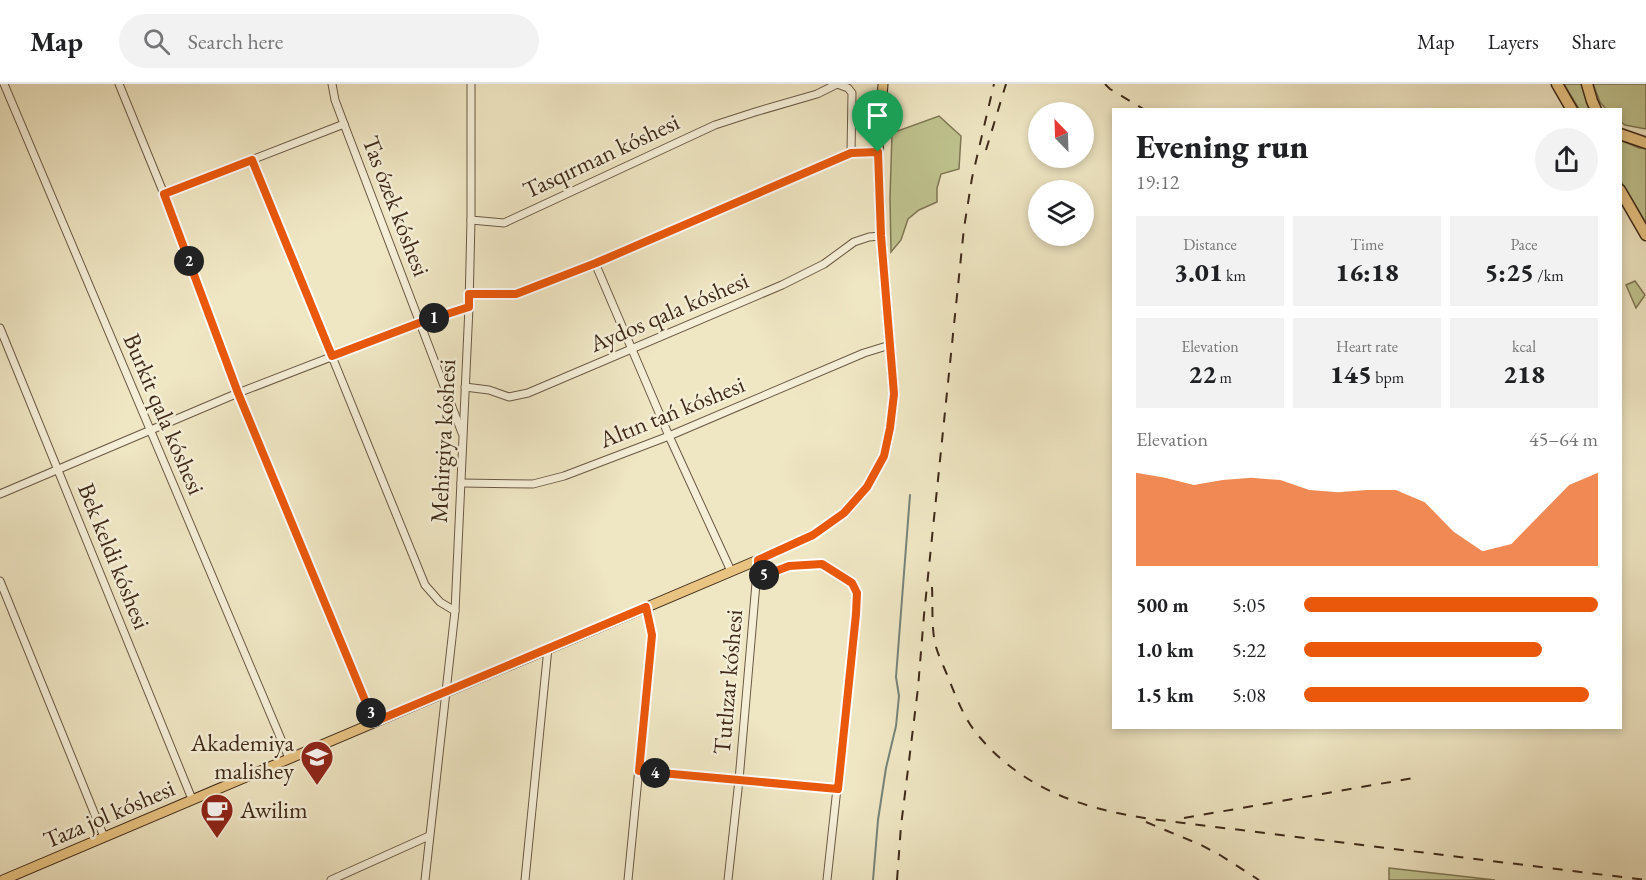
<!DOCTYPE html>
<meta charset="utf-8">
<style>
:root{--surface:#fff;--page:#f2f2f2;--text:#202124;--muted:#757577;--line:#e0e0e0;--accent:#ea580c}
body{margin:0;font-family:"EB Garamond",serif;background:var(--page);color:var(--text);height:100vh;display:flex;flex-direction:column;font-size:22px;white-space:nowrap}
*{box-sizing:border-box;margin:0}
p{font-size:20px;color:var(--muted)}
.icon{flex:none;width:33px;height:33px;fill:none;stroke:currentColor;stroke-width:2;stroke-linecap:round;stroke-linejoin:round}
.map{position:relative;flex:1;overflow:hidden}
.panel{position:absolute;left:1112px;top:24px;width:510px;height:621px;display:flex;flex-direction:column;background:var(--surface);border-radius:0px;box-shadow:0 3px 9px #0003}
.panel>*{flex:none}
.needle{width:39px;rotate:337deg}
.fabs{position:absolute;left:1028px;top:18px;display:grid;gap:12px}
.fabs a{display:grid;place-items:center;width:66px;height:66px;border-radius:50%;background:var(--surface);box-shadow:0 3px 9px #0003;font-size:30px}
.pin{position:absolute;display:grid;place-items:center;width:51px;height:51px;color:#fff;margin:-62px -26px;border-radius:50% 50% 50% 0;rotate:-45deg;box-shadow:0 0 6px #0007}
.pin .icon{rotate:45deg}
.km{position:absolute;width:30px;height:30px;margin:-15px;border-radius:50%;background:#222;color:#fff;font-size:16px;line-height:30px;text-align:center}
.round{display:grid;place-items:center;flex:none;width:63px;height:63px;border-radius:32px;background:var(--page)}
.head{display:flex;align-items:center;justify-content:space-between;height:102px;padding:0 24px}
h1{font-size:33px;font-weight:800;line-height:45px}
.figures{display:grid;grid-template-columns:repeat(3,1fr);gap:9px;height:102px;padding:6px 24px}
.figures div{display:grid;align-content:center;border-radius:0px;background:var(--page);text-align:center}
.figures b{font-size:26px;font-weight:800}
.figures small{font-size:16px;font-weight:400}
.figures p{font-size:16px}
.chart{height:168px;padding:12px 24px}
.chart p{display:flex;justify-content:space-between}
.chart svg{width:100%;height:108px;margin-top:6px;fill:var(--accent);opacity:.7}
ul{padding:0 24px;list-style:none;font-size:20px}
li{display:grid;grid-template-columns:96px 72px 1fr;align-items:center;height:45px}
li i{height:15px;border-radius:8px;background:var(--accent)}
header{display:flex;align-items:center;gap:36px;box-sizing:border-box;height:84px;padding:0 30px;background:var(--surface);border-bottom:2px solid var(--line)}
header strong{font-size:28px}
nav{display:flex;gap:33px;margin-inline-start:auto;font-size:21px}
.search{width:420px;height:54px;background:var(--page);display:flex;align-items:center;gap:15px;box-sizing:border-box;padding:0 21px;border-radius:33px;color:var(--muted);font-size:22px}
.map>svg:first-child{display:block}
.green{fill:#bfc38f;stroke:#7e7654;stroke-width:1.5}
.lines{fill:none;stroke-linecap:round;stroke-linejoin:round}
.stream{stroke:#76837a;stroke-width:2}
.minor-casing{stroke:#6a5944;stroke-width:9}
.major-casing{stroke:#3e2a19;stroke-width:11}
.highway-casing{stroke:#3e2a19;stroke-width:13}
.minor{stroke:#f5efd8;stroke-width:7}
.major{stroke:#e8c382;stroke-width:9}
.highway{stroke:#e8c382;stroke-width:10}
.rail{stroke:#3e2a19;stroke-width:2;stroke-dasharray:10 10;stroke-linecap:butt}
.route-casing{stroke:#fff;stroke-width:12}
.route{stroke:#ea580c;stroke-width:8}
.labels{text-anchor:middle;stroke-width:5;stroke-linejoin:round;paint-order:stroke}
.street-label{font-size:24px;fill:#3e2a19;stroke:#f5efd8}
.poi-label{font-size:24px;fill:#3e2a19;stroke:#f5efd8;text-anchor:end}
</style>
<header>
<strong>Map</strong>
<div class="search"><svg class="icon" aria-label="search" viewBox="0 0 24 24"><circle cx="10" cy="10" r="6"/><path d="M15 15l6 6"/></svg>Search here</div>
<nav><a>Map</a><a>Layers</a><a>Share</a></nav>
</header>
<div class="map">
<svg width="1646" height="796" viewBox="0 0 1646 796">
<rect width="100%" height="100%" fill="#efe6c3"/>
<filter id="stains"><feTurbulence type="fractalNoise" baseFrequency=".00333" numOctaves="4"/><feColorMatrix values="0 0 0 0 .2 0 0 0 0 .09 0 0 0 0 .02 0 0 0 .5 -.17"/></filter>
<radialGradient id="worn" r=".72"><stop offset=".6" stop-color="#630" stop-opacity="0"/><stop offset="1" stop-color="#630" stop-opacity=".3"/></radialGradient>
<g class="green">
<path d="M1564,0H1581L1591,25H1579Z"/>
<path d="M1593,0H1646V45L1625,41L1620,37V26L1606,25L1600,18Z"/>
<path d="M939,32L961,52L959,85L941,90L937,104V118L919,126L908,135L901,156L891,168L890,114L892,49Z"/>
<path d="M1620,56L1639,64H1646V139L1620,96Z"/>
<path d="M1635,197L1645,211L1636,224L1626,201Z"/>
<path d="M1389,784L1495,796H1389Z"/>
</g>
<g class="lines">
<path class="stream" d="M873,796L878,736L886,684L896,642L899,612L896,593L910,411"/>
<defs>
<g id="minor">
<path d="M4,0L289,674"/>
<path d="M119,0L164,110L238,309L374,638"/>
<path d="M332,0L335,16L344,40L462,349"/>
<path d="M252,76L425,501L440,518L455,527"/>
<path d="M164,110L344,40"/>
<path d="M471,136L504,139L715,41L755,28L817,10L837,0L848,4L852,9L851,69"/>
<path d="M595,179L669,352L731,487"/>
<path d="M469,210H516L595,179L851,69L878,68"/>
<path d="M0,244L192,715"/>
<path d="M465,303L489,306L509,313L528,309L782,201L824,180L854,158L869,153L881,152"/>
<path d="M461,399L533,400L564,392L669,352L864,269L890,261"/>
<path d="M0,410L238,309L419,239L469,223"/>
<path d="M758,494L789,482L822,480L852,499L857,509L856,530L827,796"/>
<path d="M0,497L104,753"/>
<path d="M639,687L838,705"/>
<path d="M331,796L429,752"/>
<path d="M425,796L455,527L469,223L471,136V0"/>
<path d="M525,796L548,564"/>
<path d="M628,796L652,551L646,523"/>
<path d="M728,796L739,696L758,476"/>
</g>
<path id="major" d="M3,796L758,476L813,451L844,429L867,403L884,372L890,344L894,310L881,152L878,68L883,0"/>
<g id="highway">
<path d="M1557,0L1572,26"/>
<path d="M1587,0L1592,17L1596,26"/>
<path d="M1620,50L1646,59"/>
<path d="M1620,106L1646,151"/>
</g>
</defs>
<use href="#minor" class="minor-casing"/>
<use href="#major" class="major-casing"/>
<use href="#highway" class="highway-casing"/>
<use href="#minor" class="minor"/>
<use href="#major" class="major"/>
<use href="#highway" class="highway"/>
<g class="rail">
<path d="M1105,0L1110,5L1145,26"/>
<path d="M986,66L1006,0"/>
<path d="M932,503C933,522 931,545 936,563C939,573 944,583 948,593C956,613 964,634 977,650C1022,705 1083,725 1151,735L1646,796"/>
<path d="M1184,734L1419,693"/>
<path d="M1146,738L1201,761L1220,771L1259,796"/>
<path d="M897,796L901,742L918,604L924,531L964,144L972,94L994,0"/>
</g>
</g>
<g class="lines">
<defs>
<path id="route" d="M878,68L881,152L894,310L890,344L884,372L867,403L844,429L813,451L758,476V494L789,482L822,480L852,499L857,509L856,530L838,705L639,687L652,551L646,523L374,638L238,309L164,110L252,76L332,272L419,239L469,223V210H516L596,179L851,69Z"/>
</defs>
<use href="#route" class="route-casing"/>
<use href="#route" class="route"/>
</g>
<defs>
<symbol id="school-pin" viewBox="-11 -11 22 30"><path d="M0 17L-7.5 6A9.5 9.5 0 1 1 7.5 6Z" fill="#8f2418" stroke="#f5efd8"/><path d="M0-5L7-2L0 1L-7-2ZM-4 1L0 2.5L4 1V4Q0 6-4 4Z" fill="#fff"/></symbol>
<symbol id="cafe-pin" viewBox="-11 -11 22 30"><path d="M0 17L-7.5 6A9.5 9.5 0 1 1 7.5 6Z" fill="#8f2418" stroke="#f5efd8"/><path d="M-5.5-4.5H6V0H3Q3 3.5 0 3.5H-2.5Q-5.5 3.5-5.5 0ZM3-3.2v2h1.7v-2ZM-6 4.5H4V6H-6Z" fill="#fff"/></symbol>
</defs>
<g fill-rule="evenodd">
<use href="#school-pin" x="298" y="654" width="38" height="52"/>
<use href="#cafe-pin" x="198" y="707" width="38" height="52"/>
</g>
<g class="labels">
<g class="street-label">
<text transform="translate(601 72) rotate(-25)" y="8">Tasqırman kóshesi</text>
<text transform="translate(396 122) rotate(69)" y="8">Tas ózek kóshesi</text>
<text transform="translate(669 228) rotate(-23)" y="8">Aydos qala kóshesi</text>
<text transform="translate(672 328) rotate(-22)" y="8">Altın tań kóshesi</text>
<text transform="translate(164 330) rotate(67)" y="8">Burkit qala kóshesi</text>
<text transform="translate(443 357) rotate(-87)" y="8">Mehirgiya kóshesi</text>
<text transform="translate(114 472) rotate(68)" y="8">Bek keldi kóshesi</text>
<text transform="translate(728 598) rotate(-85)" y="8">Tutlızar kóshesi</text>
<text transform="translate(109 730) rotate(-23)" y="8">Taza jol kóshesi</text>
</g>
<g class="poi-label">
<text x="294" y="667">Akademiya<tspan x="294" dy="28">malishey</tspan></text>
<text x="240" y="734" text-anchor="start">Awilim</text>
</g>
</g>
<rect width="100%" height="100%" filter="url(#stains)"/>
<rect width="100%" height="100%" fill="url(#worn)"/>
</svg>
<div class="fabs">
<a><svg class="needle" viewBox="-14 -14 28 28"><path d="M0-13l5 13h-10z" fill="#e53935"/><path d="M0 13l5-13h-10z" fill="#757577"/></svg></a>
<a><svg class="icon" aria-label="layers" viewBox="0 0 24 24"><path d="M12 4l9 5-9 5-9-5zM3 14l9 5 9-5"/></svg></a>
</div>
<div class="pin" style="left:878px;top:68px;background:#1e9e55"><svg class="icon" aria-label="arrive" viewBox="0 0 24 24"><path d="M6 21V4h12l-3 4 3 4H6"/></svg></div>
<b class="km" style="left:434px;top:234px">1</b>
<b class="km" style="left:189px;top:177px">2</b>
<b class="km" style="left:371px;top:629px">3</b>
<b class="km" style="left:655px;top:689px">4</b>
<b class="km" style="left:764px;top:491px">5</b>
<section class="panel">
<div class="head"><div><h1>Evening run</h1><p>19:12</p></div><a class="round"><svg class="icon" aria-label="share" viewBox="0 0 24 24"><path d="M12 15V3M7 8l5-5 5 5M5 13v7h14v-7"/></svg></a></div>
<div class="figures">
<div><p>Distance</p><b>3.01<small> km</small></b></div>
<div><p>Time</p><b>16:18</b></div>
<div><p>Pace</p><b>5:25<small> /km</small></b></div>
</div>
<div class="figures">
<div><p>Elevation</p><b>22<small> m</small></b></div>
<div><p>Heart rate</p><b>145<small> bpm</small></b></div>
<div><p>kcal</p><b>218</b></div>
</div>
<div class="chart"><p><span>Elevation</span>45–64 m</p>
<svg viewBox="0 0 160 44" preserveAspectRatio="none"><path d="M0 44V6L10 8L20 11L30 9L40 8L50 9L60 13L70 14L80 13L90 13L100 18L110 30L120 38L130 35L140 23L150 11L160 6V44z"/></svg>
</div>
<ul>
<li><b>500 m</b>5:05<i style="width:100%"></i></li>
<li><b>1.0 km</b>5:22<i style="width:81%"></i></li>
<li><b>1.5 km</b>5:08<i style="width:97%"></i></li>
</ul>
</section>
</div>
